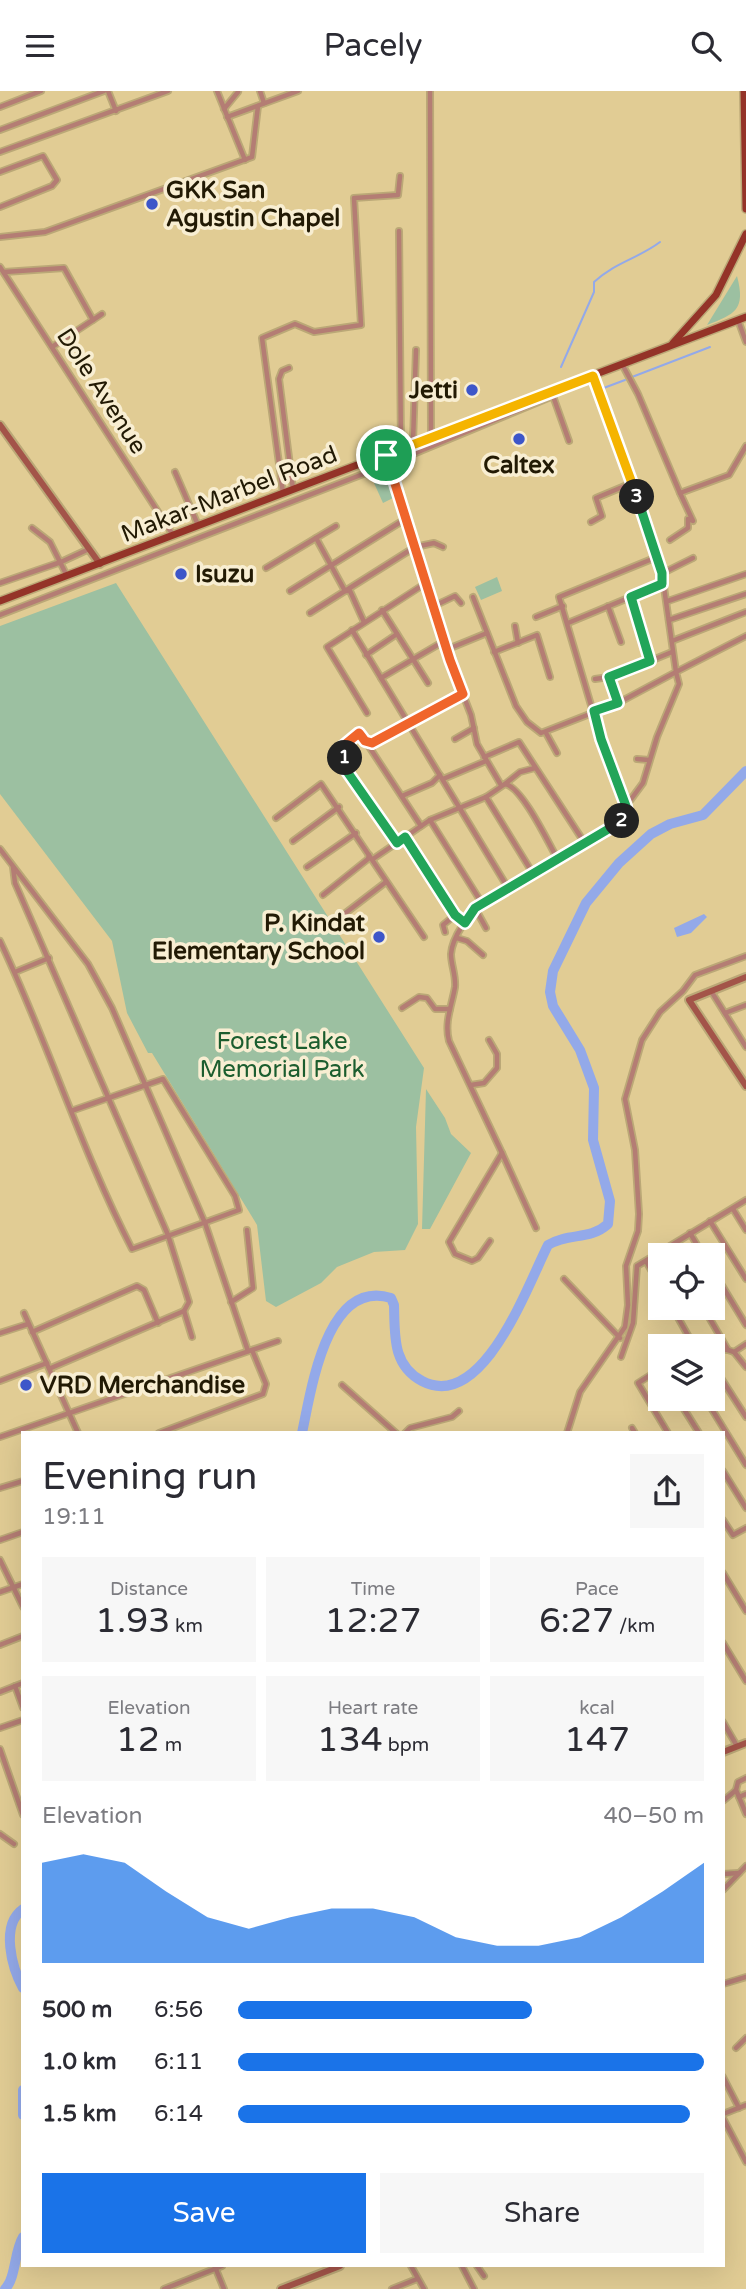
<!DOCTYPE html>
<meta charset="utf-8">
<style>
:root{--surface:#fff;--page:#f7f7f7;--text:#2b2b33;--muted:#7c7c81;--accent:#1a73e8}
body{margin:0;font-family:"Varela Round",sans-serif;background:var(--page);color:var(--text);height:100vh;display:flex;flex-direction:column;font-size:26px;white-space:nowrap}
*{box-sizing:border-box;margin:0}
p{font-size:23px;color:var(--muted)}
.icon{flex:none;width:38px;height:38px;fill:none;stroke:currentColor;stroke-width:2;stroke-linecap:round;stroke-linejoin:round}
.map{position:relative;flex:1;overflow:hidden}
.side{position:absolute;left:21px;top:1340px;width:704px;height:836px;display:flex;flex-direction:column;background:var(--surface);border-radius:0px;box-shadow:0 7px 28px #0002}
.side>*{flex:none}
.controls{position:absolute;left:648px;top:1152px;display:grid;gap:14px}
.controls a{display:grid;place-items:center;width:77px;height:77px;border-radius:0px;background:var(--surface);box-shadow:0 7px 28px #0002;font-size:35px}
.pin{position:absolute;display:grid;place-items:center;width:60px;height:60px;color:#fff;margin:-30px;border:4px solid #fff;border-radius:50%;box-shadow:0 2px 7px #0007}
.km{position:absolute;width:35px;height:35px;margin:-18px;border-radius:50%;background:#222;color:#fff;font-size:19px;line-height:35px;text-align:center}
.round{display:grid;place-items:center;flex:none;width:74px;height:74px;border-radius:0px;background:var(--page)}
.headline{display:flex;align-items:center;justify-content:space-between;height:119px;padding:0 21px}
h1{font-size:38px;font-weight:600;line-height:52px}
.figures{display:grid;grid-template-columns:repeat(3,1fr);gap:10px;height:119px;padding:7px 21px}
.figures div{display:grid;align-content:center;border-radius:0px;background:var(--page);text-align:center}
.figures b{font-size:35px;font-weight:600}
.figures small{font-size:19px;font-weight:400}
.figures p{font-size:19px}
.chart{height:196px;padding:14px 21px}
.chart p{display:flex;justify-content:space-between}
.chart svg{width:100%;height:126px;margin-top:7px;fill:var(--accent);opacity:.7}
.button{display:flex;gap:14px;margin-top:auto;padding:14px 21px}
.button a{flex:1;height:80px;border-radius:0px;background:var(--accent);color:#fff;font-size:28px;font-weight:600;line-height:80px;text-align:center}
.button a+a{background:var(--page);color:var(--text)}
ul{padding:0 21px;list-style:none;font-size:23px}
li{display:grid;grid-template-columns:112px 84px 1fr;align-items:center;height:52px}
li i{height:18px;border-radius:9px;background:var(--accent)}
header{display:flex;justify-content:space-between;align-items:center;height:91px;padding:0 21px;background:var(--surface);font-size:32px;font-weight:600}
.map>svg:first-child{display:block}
.green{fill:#9cc0a1}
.water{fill:#93a9e9}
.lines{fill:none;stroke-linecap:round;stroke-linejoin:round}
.stream{stroke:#93a9e9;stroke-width:2}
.river{stroke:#93a9e9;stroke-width:10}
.street-casing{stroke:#bba877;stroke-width:8}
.secondary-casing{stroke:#bba877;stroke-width:10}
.primary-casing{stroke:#bba877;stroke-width:10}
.street{stroke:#b47d74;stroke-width:4.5}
.secondary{stroke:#a35449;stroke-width:6}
.primary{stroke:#943328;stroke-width:7}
.split-1-casing{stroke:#fff;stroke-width:14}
.split-2-casing{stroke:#fff;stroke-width:14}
.split-3-casing{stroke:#fff;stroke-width:14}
.split-4-casing{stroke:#fff;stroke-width:14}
.split-1{stroke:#f0652b;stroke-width:9}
.split-2{stroke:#22a559;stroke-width:9}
.split-3{stroke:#22a559;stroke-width:9}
.split-4{stroke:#f5b400;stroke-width:9}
.poi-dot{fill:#3d56c9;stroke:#f8eed2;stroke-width:2.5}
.labels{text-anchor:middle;stroke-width:7;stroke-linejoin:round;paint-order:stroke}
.poi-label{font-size:24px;font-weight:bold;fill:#221a04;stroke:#f8eed2;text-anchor:start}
.street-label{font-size:24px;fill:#221a04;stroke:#f8eed2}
.park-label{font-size:24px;fill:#1b5d2e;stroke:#f8eed2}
</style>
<header><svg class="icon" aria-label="menu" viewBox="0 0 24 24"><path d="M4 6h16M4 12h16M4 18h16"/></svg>Pacely<svg class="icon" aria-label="search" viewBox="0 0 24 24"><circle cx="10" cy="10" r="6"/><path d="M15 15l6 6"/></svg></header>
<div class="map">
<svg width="746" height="2198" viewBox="0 0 746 2198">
<rect width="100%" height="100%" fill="#e1cc94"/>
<g class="green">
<path d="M737,185C746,219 735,223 707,234Z"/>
<path d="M387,385L397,405L383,412L374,392Z"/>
<path d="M497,486L502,500L481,509L475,496Z"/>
<path d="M116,492L424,977L416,1036L418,1133L405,1159L374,1161L337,1176L321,1192L276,1216L266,1210L257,1134L152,962H148L127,922L112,850L0,703V535Z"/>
<path d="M426,998L445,1027L451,1043L471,1062L430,1138H422Z"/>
</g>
<path class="water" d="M704,823L707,826L691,842L677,846L674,837Z"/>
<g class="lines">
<g class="stream">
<path d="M561,276L594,201V191C614,172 639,167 660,151"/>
<path d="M632,286L710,256"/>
<path d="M601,298L625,289"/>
</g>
<g class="river">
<path d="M302,1342C311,1301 326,1187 391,1207L394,1214C395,1244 392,1274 422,1290C483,1322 528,1193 548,1154C570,1141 589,1150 608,1133L610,1110L593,1049L594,997L580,959L553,915L550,901L553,880L586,812L619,772L651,743L670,733L703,724L746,680"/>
<path d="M23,1818C0,1834 12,1877 23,1897"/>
<path d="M23,1999V2024"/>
<path d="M5,2198C16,2187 14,2161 23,2146"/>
</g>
<defs>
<g id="street">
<path d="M108,0L116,20"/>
<path d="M217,0L245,69"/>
<path d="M260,0L264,12"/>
<path d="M430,0L431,346"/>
<path d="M0,16L41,0"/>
<path d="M224,18L238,1"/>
<path d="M227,26L298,0"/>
<path d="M0,39L104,0"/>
<path d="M0,61L168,0"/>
<path d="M0,81L43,65L57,89L52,95L0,116"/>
<path d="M399,140L401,359"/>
<path d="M0,146L45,141L252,66L258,15"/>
<path d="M0,176L173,444"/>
<path d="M4,181L64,177L93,229"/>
<path d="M738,229L746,251"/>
<path d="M52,256L102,223"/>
<path d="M622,273L638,303L680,402L729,384L746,355"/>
<path d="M289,277L282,280L279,288L293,398"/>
<path d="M553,305L569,350"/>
<path d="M413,351L416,259"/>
<path d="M386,364L450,570L471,624L477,653L501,694"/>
<path d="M175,381L198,434"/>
<path d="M283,402L262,247L295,233L314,241L361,234L354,107L398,104L400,85"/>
<path d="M591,431L602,425L596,407L632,392"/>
<path d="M32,437L50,451L67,485"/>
<path d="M316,447L336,435"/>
<path d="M670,449L688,437V428L693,430L680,402"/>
<path d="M266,477L316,447L345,500H350L364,531"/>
<path d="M663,482L693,467"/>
<path d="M0,492L61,471L89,458"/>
<path d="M290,500L407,427"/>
<path d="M473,506L516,615L527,631L541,642L618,612L676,581L662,482L593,285"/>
<path d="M668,510L746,483"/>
<path d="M434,515L455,505L461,512"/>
<path d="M608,515L621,551"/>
<path d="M382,519L428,592"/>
<path d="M310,522L415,456L434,452L443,456"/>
<path d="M0,524L389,373L553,305"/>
<path d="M536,526L563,515"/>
<path d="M669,529L746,503"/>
<path d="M568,532L662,493"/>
<path d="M515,535L518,552"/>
<path d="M352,539L508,797"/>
<path d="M672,550L746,521"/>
<path d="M448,558L487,542"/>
<path d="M494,561L537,544L550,586"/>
<path d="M366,564L397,543"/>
<path d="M650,570L672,561"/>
<path d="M381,587L446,549"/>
<path d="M595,588L609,586"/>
<path d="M618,612L609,586L650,570L631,506"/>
<path d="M367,622L327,556L426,492"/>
<path d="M546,642L557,662"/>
<path d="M455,648L474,637"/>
<path d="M366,651L421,735"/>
<path d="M484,666L519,651L584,751"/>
<path d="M637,668L649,669"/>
<path d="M443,688L486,670"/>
<path d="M505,693L520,681L535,677"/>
<path d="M402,705L432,692L440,684"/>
<path d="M486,706L532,781"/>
<path d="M626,715L643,692L657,646L679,593L676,581L746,545"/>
<path d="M276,727L321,693L424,846"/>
<path d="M430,729L483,814C469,819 452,848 451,863C451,874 456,884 455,896C452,914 444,931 449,950L502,1062"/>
<path d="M405,746L455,824L465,832"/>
<path d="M293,750L339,716"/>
<path d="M397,752L346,679L342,656L359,642L365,650L372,652L463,603"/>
<path d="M0,758L88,873L112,917L205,1132L248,1260"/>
<path d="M373,768L430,729L486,706L505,693C522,696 548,751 557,767"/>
<path d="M13,776L15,792L168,1144L189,1211L184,1220L51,1277"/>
<path d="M307,776L356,742"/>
<path d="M323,804L368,768L369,764"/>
<path d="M483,814L532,781L628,725L601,648L559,506L657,466"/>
<path d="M475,817L486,837"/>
<path d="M339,827L386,791"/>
<path d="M445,841L443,834L455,824"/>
<path d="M457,847L467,850L483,864"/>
<path d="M0,850C48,951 81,1059 132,1158L239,1119L235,1105L163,988L71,1020"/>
<path d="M15,881L49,867"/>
<path d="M711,900L746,956"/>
<path d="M402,917L419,906L427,907L435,918H450"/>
<path d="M725,922L746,914"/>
<path d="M471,994L484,992L497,977V963L489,949"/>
<path d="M733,1118L746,1139"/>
<path d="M710,1130L746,1188"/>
<path d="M690,1142L703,1164"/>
<path d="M490,1150L478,1167L472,1170L455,1163L449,1151L502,1062L536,1137"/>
<path d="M646,1170L660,1195"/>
<path d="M712,1178L746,1234"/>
<path d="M564,1188L620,1247"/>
<path d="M231,1211L253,1197L247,1139"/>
<path d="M672,1216L694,1255"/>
<path d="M703,1216L728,1259L712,1257"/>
<path d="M184,1220L192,1246"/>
<path d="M24,1222L78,1342"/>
<path d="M32,1241L137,1195L144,1199L158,1232"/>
<path d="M0,1242L28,1233"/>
<path d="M728,1259L734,1261L746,1276"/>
<path d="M734,1261L746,1253"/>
<path d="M621,1266L633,1232L637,1175L746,1109"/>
<path d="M712,1273L746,1326"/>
<path d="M660,1278L638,1292L668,1342"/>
<path d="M0,1290L47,1272"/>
<path d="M342,1294L396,1342"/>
<path d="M677,1307L699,1342"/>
<path d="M705,1307L746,1374"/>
<path d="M632,1337L635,1342"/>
<path d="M159,1342L263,1303L266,1293L252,1259"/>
<path d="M405,1342L410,1337L452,1326L459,1320"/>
<path d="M567,1342L580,1301L625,1236L628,1214L626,1175L638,1140L639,1123L635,1059L625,1008L642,949L660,921L683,900L695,884L746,865"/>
<path d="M0,1346L278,1250"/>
<path d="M723,1380L746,1417"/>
<path d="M0,1397L23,1390"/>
<path d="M723,1429L733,1444L746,1437"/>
<path d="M0,1449L23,1441"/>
<path d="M0,1469L23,1516"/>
<path d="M723,1482L746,1520"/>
<path d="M0,1501L23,1493"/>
<path d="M723,1552L746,1590"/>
<path d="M0,1554L23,1545"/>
<path d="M15,1595L23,1617"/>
<path d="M0,1601L23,1592"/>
<path d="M723,1631L737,1655"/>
<path d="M0,1637L23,1629"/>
<path d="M0,1658L23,1724"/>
<path d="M746,1687L738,1691L736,1699L739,1706L746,1703"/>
<path d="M739,1706L746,1723"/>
<path d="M723,1710L735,1700"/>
<path d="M0,1743L14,1753"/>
<path d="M723,1783L739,1782"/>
<path d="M723,1799L746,1775"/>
<path d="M723,1893L746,1886"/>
<path d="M736,1957L746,1947"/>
<path d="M723,1986L739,2017"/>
<path d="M723,2023L746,2014"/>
<path d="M723,2027L746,2071"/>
<path d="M411,2175L424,2198"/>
<path d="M462,2175L474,2198"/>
<path d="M477,2175L484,2185"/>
<path d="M215,2176L224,2198"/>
<path d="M164,2198L222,2175"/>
<path d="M392,2198L417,2188"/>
</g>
<g id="secondary">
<path d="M0,334L100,473"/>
<path d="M746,886L689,909L746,995"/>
<path d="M723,1661L746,1652"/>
<path d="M281,2198L340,2175"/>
</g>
<g id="primary">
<path d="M744,0L746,118"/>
<path d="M673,252L716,204L746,143"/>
<path d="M0,510L746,226"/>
</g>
</defs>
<use href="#street" class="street-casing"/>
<use href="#secondary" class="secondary-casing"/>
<use href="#primary" class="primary-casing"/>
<use href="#street" class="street"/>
<use href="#secondary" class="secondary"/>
<use href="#primary" class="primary"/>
</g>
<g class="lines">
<defs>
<path id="split-1" d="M345,667L342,656L359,642L365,650L372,652L463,603L450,569L386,364"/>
<path id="split-2" d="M345,667L346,679L397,752L405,746L455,824L465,832L475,817L622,730"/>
<path id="split-3" d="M622,730L628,726L626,715L601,648L594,620L618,612L609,586L650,570L631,506L662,493V482L637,406"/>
<path id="split-4" d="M386,364L593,285L637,406"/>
</defs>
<use href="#split-1" class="split-1-casing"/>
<use href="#split-2" class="split-2-casing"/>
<use href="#split-3" class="split-3-casing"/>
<use href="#split-4" class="split-4-casing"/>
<use href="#split-1" class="split-1"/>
<use href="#split-2" class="split-2"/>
<use href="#split-3" class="split-3"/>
<use href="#split-4" class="split-4"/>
</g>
<g class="poi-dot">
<circle cx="152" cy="113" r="7"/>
<circle cx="472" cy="299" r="7"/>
<circle cx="519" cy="348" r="7"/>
<circle cx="181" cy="483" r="7"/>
<circle cx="379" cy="846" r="7"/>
<circle cx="26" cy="1294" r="7"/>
</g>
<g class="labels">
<g class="poi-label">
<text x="166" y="107">GKK San<tspan x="166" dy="28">Agustin Chapel</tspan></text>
<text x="458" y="307" text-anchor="end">Jetti</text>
<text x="519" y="382" text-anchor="middle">Caltex</text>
<text x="195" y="491">Isuzu</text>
<text x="365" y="840" text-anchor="end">P. Kindat<tspan x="365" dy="28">Elementary School</tspan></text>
<text x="40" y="1302">VRD Merchandise</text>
</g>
<g class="street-label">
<text transform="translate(102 300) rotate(57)" y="8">Dole Avenue</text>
<text transform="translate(229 403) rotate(-21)" y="8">Makar-Marbel Road</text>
</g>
<g class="park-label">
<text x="282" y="958">Forest Lake<tspan x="282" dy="28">Memorial Park</tspan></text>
</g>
</g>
</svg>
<div class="controls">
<a><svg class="icon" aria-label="locate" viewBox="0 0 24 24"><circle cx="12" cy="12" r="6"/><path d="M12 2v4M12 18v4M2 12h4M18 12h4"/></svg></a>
<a><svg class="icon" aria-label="layers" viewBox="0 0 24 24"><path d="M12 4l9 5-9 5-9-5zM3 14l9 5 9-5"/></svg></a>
</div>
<div class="pin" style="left:386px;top:364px;background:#1e9e55"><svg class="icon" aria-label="arrive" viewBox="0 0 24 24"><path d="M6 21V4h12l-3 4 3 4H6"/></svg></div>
<b class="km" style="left:345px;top:667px">1</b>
<b class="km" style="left:622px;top:730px">2</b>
<b class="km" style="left:637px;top:406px">3</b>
<section class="side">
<div class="headline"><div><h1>Evening run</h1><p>19:11</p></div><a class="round"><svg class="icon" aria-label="share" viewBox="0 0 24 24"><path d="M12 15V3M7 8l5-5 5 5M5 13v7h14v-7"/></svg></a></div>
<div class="figures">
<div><p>Distance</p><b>1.93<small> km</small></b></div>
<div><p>Time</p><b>12:27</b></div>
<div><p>Pace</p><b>6:27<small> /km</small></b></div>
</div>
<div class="figures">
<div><p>Elevation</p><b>12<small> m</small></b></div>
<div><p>Heart rate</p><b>134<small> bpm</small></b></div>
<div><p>kcal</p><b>147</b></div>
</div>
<div class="chart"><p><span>Elevation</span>40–50 m</p>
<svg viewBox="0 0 160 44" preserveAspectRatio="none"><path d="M0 44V9L10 6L20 9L30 19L40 28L50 32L60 28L70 25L80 25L90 28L100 35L110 38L120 38L130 35L140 28L150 19L160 9V44z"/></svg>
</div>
<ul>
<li><b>500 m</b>6:56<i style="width:63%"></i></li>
<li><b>1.0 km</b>6:11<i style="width:100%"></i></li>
<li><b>1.5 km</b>6:14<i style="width:97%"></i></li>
</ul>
<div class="button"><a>Save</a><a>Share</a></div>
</section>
</div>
